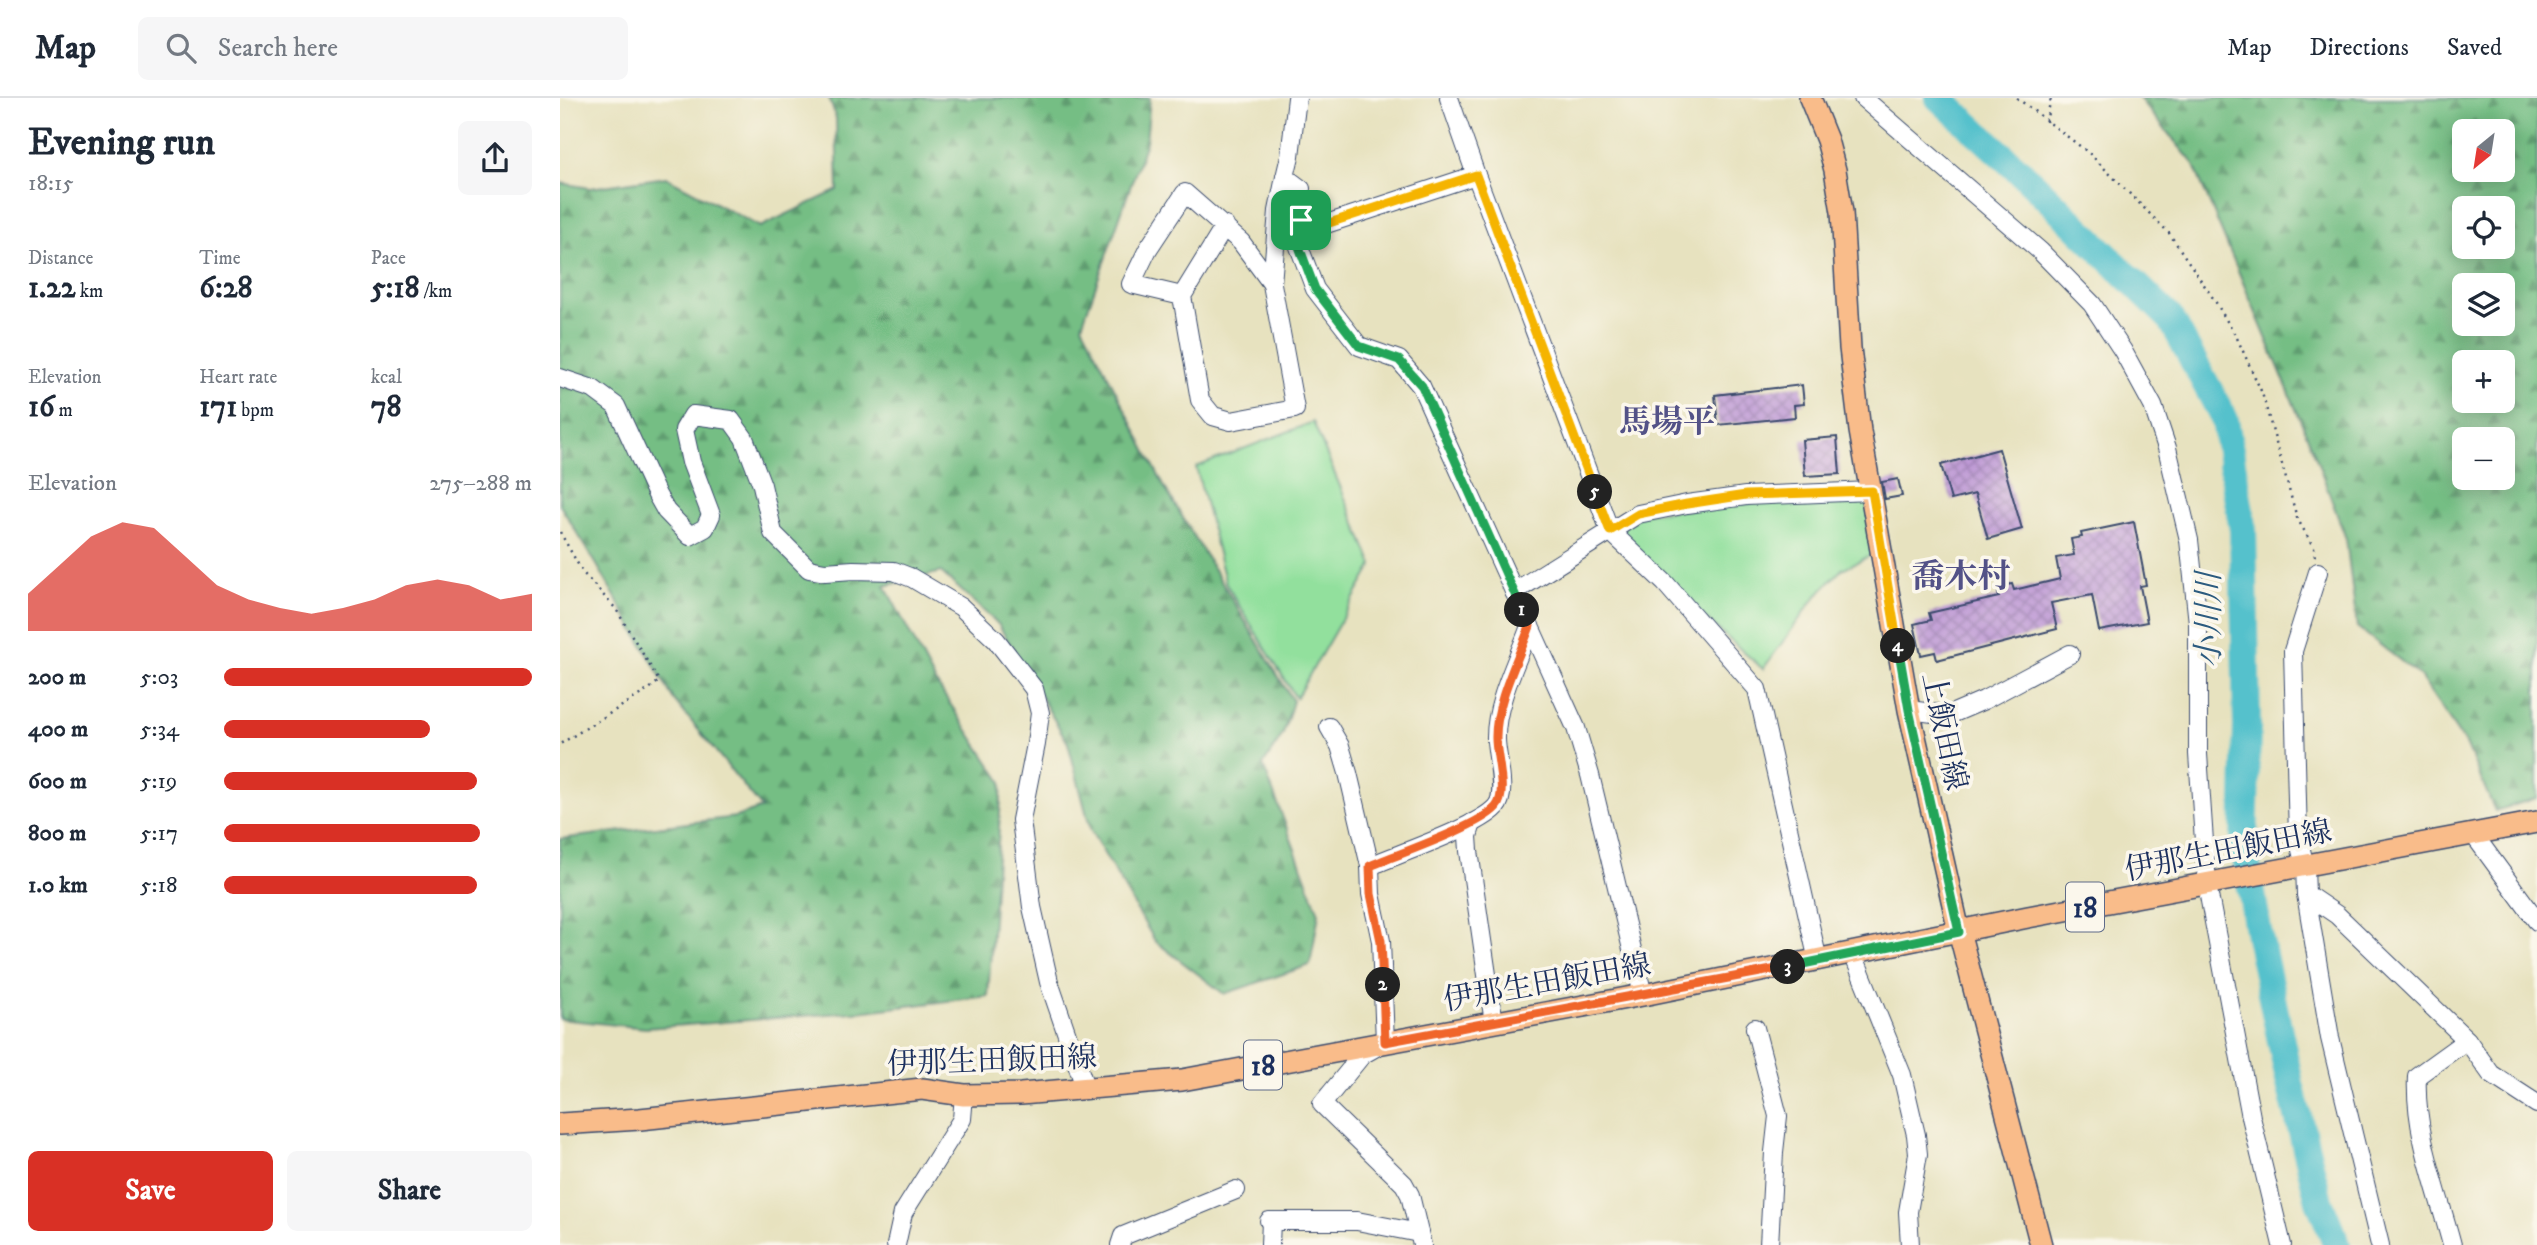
<!DOCTYPE html>
<meta charset="utf-8">
<style>
:root{--surface:#fff;--page:#f6f6f7;--text:#1f2937;--muted:#747a83;--line:#e0e1e3;--accent:#d93025}
body{margin:0;font-family:"IM FELL DW Pica","Noto Serif JP",serif;background:var(--page);color:var(--text);height:100vh;display:flex;flex-direction:column;font-size:26px;white-space:nowrap}
*{box-sizing:border-box;margin:0}
p{font-size:23px;color:var(--muted)}
.icon{flex:none;width:38px;height:38px;fill:none;stroke:currentColor;stroke-width:2;stroke-linecap:round;stroke-linejoin:round}
.map{position:relative;flex:1;overflow:hidden}
.side{display:flex;flex-direction:column;background:var(--surface);width:560px}
.side>*{flex:none}
.needle{width:46px;rotate:210deg}
.tools{position:absolute;left:1892px;top:21px;display:grid;gap:14px}
.tools a{display:grid;place-items:center;width:63px;height:63px;border-radius:10px;background:var(--surface);box-shadow:0 4px 18px #0003;font-size:35px}
.pin{position:absolute;display:grid;place-items:center;width:60px;height:60px;color:#fff;margin:-30px;border-radius:14px;box-shadow:0 4px 10px #0006}
.km{position:absolute;width:35px;height:35px;margin:-18px;border-radius:50%;background:#222;color:#fff;font-size:19px;line-height:35px;text-align:center}
.round{display:grid;place-items:center;flex:none;width:74px;height:74px;border-radius:10px;background:var(--page)}
.headline{display:flex;align-items:center;justify-content:space-between;height:119px;padding:0 28px}
h1{font-size:38px;font-weight:700;line-height:52px}
.figures{display:grid;grid-template-columns:repeat(3,1fr);gap:10px;height:119px;padding:7px 28px}
.figures div{display:grid;align-content:center}
.figures b{font-size:30px;font-weight:700}
.figures small{font-size:19px;font-weight:400}
.figures p{font-size:19px}
.chart{height:196px;padding:14px 28px}
.chart p{display:flex;justify-content:space-between}
.chart svg{width:100%;height:126px;margin-top:7px;fill:var(--accent);opacity:.7}
.primary-button{display:flex;gap:14px;margin-top:auto;padding:14px 28px}
.primary-button a{flex:1;height:80px;border-radius:10px;background:var(--accent);color:#fff;font-size:28px;font-weight:700;line-height:80px;text-align:center}
.primary-button a+a{background:var(--page);color:var(--text)}
ul{padding:0 28px;list-style:none;font-size:23px}
li{display:grid;grid-template-columns:112px 84px 1fr;align-items:center;height:52px}
li i{height:18px;border-radius:9px;background:var(--accent)}
header{display:flex;align-items:center;gap:42px;box-sizing:border-box;height:98px;padding:0 35px;background:var(--surface);border-bottom:2px solid var(--line)}
header strong{font-size:33px}
nav{display:flex;gap:38px;margin-inline-start:auto;font-size:24px}
.search{width:490px;height:63px;background:var(--page);display:flex;align-items:center;gap:18px;box-sizing:border-box;padding:0 24px;border-radius:10px;color:var(--muted);font-size:26px}
main{display:flex;flex:1;min-height:0}
.map>svg:first-child{display:block}
.green{fill:#92e09d;stroke:#56887e;stroke-width:2}
.forest{fill:url(#forest-firs);stroke:#487671;stroke-width:2;fill-rule:evenodd}
.lines{fill:none;stroke-linecap:round;stroke-linejoin:round}
.river{stroke:#54c1cc;stroke-width:28}
.building{fill:url(#building-cross-hatch)}
.minor-casing{stroke:#3a4a6d;stroke-width:20}
.major-casing{stroke:#3a4a6d;stroke-width:24}
.path{stroke:#3a4a6d;stroke-width:2.5;stroke-dasharray:2 5;stroke-linecap:butt}
.minor{stroke:#fff;stroke-width:18}
.major{stroke:#f9bc8a;stroke-width:21}
.split-1-casing{stroke:#fff;stroke-width:14}
.split-2-casing{stroke:#fff;stroke-width:14}
.split-3-casing{stroke:#fff;stroke-width:14}
.split-4-casing{stroke:#fff;stroke-width:14}
.split-5-casing{stroke:#fff;stroke-width:14}
.split-6-casing{stroke:#fff;stroke-width:14}
.split-1{stroke:#22a559;stroke-width:9}
.split-2{stroke:#f0652b;stroke-width:9}
.split-3{stroke:#f0652b;stroke-width:9}
.split-4{stroke:#22a559;stroke-width:9}
.split-5{stroke:#f5b400;stroke-width:9}
.split-6{stroke:#f5b400;stroke-width:9}
.labels{text-anchor:middle;stroke-width:7;stroke-linejoin:round;paint-order:stroke}
.shield{fill:#fbf7ec;stroke:#5e6b89;stroke-width:2}
.shield-label{font-size:28px;font-weight:bold;fill:#1b2f5e}
.street-label{font-size:30px;fill:#1b2f5e;stroke:#fbf7ec}
.neighbourhood-label{font-size:32px;font-weight:bold;fill:#535287;stroke:#fbf7ec}
.water-label{font-size:32px;font-style:italic;fill:#2c5b7f;stroke:#fbf7ec}
.quarter-label{font-size:33px;font-weight:bold;fill:#535287;stroke:#fbf7ec}
</style>
<header>
<strong>Map</strong>
<div class="search"><svg class="icon" aria-label="search" viewBox="0 0 24 24"><circle cx="10" cy="10" r="6"/><path d="M15 15l6 6"/></svg>Search here</div>
<nav><a>Map</a><a>Directions</a><a>Saved</a></nav>
</header>
<main>
<section class="side">
<div class="headline"><div><h1>Evening run</h1><p>18:15</p></div><a class="round"><svg class="icon" aria-label="share" viewBox="0 0 24 24"><path d="M12 15V3M7 8l5-5 5 5M5 13v7h14v-7"/></svg></a></div>
<div class="figures">
<div><p>Distance</p><b>1.22<small> km</small></b></div>
<div><p>Time</p><b>6:28</b></div>
<div><p>Pace</p><b>5:18<small> /km</small></b></div>
</div>
<div class="figures">
<div><p>Elevation</p><b>16<small> m</small></b></div>
<div><p>Heart rate</p><b>171<small> bpm</small></b></div>
<div><p>kcal</p><b>78</b></div>
</div>
<div class="chart"><p><span>Elevation</span>275–288 m</p>
<svg viewBox="0 0 160 44" preserveAspectRatio="none"><path d="M0 44V31L10 21L20 11L30 6L40 8L50 18L60 28L70 33L80 36L90 38L100 36L110 33L120 28L130 26L140 28L150 33L160 31V44z"/></svg>
</div>
<ul>
<li><b>200 m</b>5:03<i style="width:100%"></i></li>
<li><b>400 m</b>5:34<i style="width:67%"></i></li>
<li><b>600 m</b>5:19<i style="width:82%"></i></li>
<li><b>800 m</b>5:17<i style="width:83%"></i></li>
<li><b>1.0 km</b>5:18<i style="width:82%"></i></li>
</ul>
<div class="primary-button"><a>Save</a><a>Share</a></div>
</section>
<div class="map">
<svg width="1977" height="1147" viewBox="0 0 1977 1147">
<defs>
<pattern id="forest-firs" width="22" height="20" patternUnits="userSpaceOnUse" patternTransform="scale(1.75)"><rect width="22" height="20" fill="#75be84"/><path d="M5 1l3.5 6h-7zM16 11l3.5 6h-7z" fill="#5f9b6f"/></pattern>
<pattern id="building-cross-hatch" width="8" height="8" patternUnits="userSpaceOnUse" patternTransform="scale(1.75)"><rect width="8" height="8" fill="#bb94d4"/><path d="M0 0l8 8M0 8l8-8" fill="none" stroke="#9779af"/></pattern>
</defs>
<rect width="100%" height="100%" fill="#fbf7ec"/>
<filter id="ink" filterUnits="userSpaceOnUse"><feTurbulence type="fractalNoise" baseFrequency=".0143" numOctaves="2"/><feDisplacementMap in="SourceGraphic" scale="14" xChannelSelector="R" yChannelSelector="G"/><feConvolveMatrix kernelMatrix="1 2 1 2 8 2 1 2 1" color-interpolation-filters="sRGB"/></filter>
<filter id="wash" filterUnits="userSpaceOnUse"><feTurbulence type="fractalNoise" baseFrequency=".00686" numOctaves="4" result="noise"/><feDisplacementMap in="SourceGraphic" scale="28" xChannelSelector="R" yChannelSelector="G"/><feGaussianBlur stdDeviation="1.57" result="paint"/><feColorMatrix in="noise" values="0 0 0 0 0 0 0 0 0 0 0 0 0 0 0 0 0 1.4 0 .05"/><feComposite in="paint" operator="in"/></filter>
<g filter="url(#wash)">
<rect width="100%" height="100%" fill="#e7e2bf"/>
<g class="green">
<path d="M753,324L813,467L736,600L666,486L636,369Z"/>
<path d="M1312,393L1316,455L1282,471L1254,501L1203,571L1105,485L1055,434L1081,416Z"/>
</g>
<g class="forest">
<path d="M269,0H590L586,44L522,227L605,390L733,603L723,636L703,667L759,815L750,867L664,896L595,843L531,733L508,645L438,526L381,474L325,488L375,583L442,684L428,898L306,913L86,930L0,921V741L176,719L202,710L114,602L37,467L0,407V85L30,90L106,79L200,129L278,92L276,20Z"/>
<path d="M1579,0H1977V700L1935,713L1907,648L1859,577L1797,529L1786,441L1754,354L1633,65ZM1904,33H1942V72H1904ZM1904,110H1942V149H1904ZM1904,187H1942V226H1904ZM1904,264H1942V303H1904ZM1904,341H1942V380H1904Z"/>
</g>
<g class="lines">
<path class="river" d="M1379,0L1468,81L1611,221L1665,322L1683,432L1687,628L1684,748L1699,838L1730,986L1759,1103L1777,1147"/>
</g>
<g id="blocks">
<g class="building">
<path d="M1242,287L1244,306L1234,307L1235,319L1158,327L1155,297Z"/>
<path d="M1277,339L1280,376L1245,378L1242,342Z"/>
<path d="M1439,351L1462,431L1428,441L1415,396L1391,402L1381,367Z"/>
<path d="M1338,381L1342,398L1325,401L1322,384Z"/>
<path d="M1574,424L1586,487L1580,488L1587,524L1539,533L1532,497L1491,505L1497,531L1377,562L1375,554L1361,557L1354,526L1371,522L1369,515L1439,499L1437,489L1452,486L1454,492L1500,481L1496,460L1514,457L1511,441L1522,439L1521,435Z"/>
</g>
</g>
</g>
<g filter="url(#ink)">
<use href="#blocks" fill-opacity="0" stroke="#3a4a6d" stroke-width="2"/>
<g class="lines">
<defs>
<g id="minor">
<path d="M737,0L730,58L725,79L741,91L738,146L755,191L799,248L839,262L861,288L1016,630L1030,677L1083,897"/>
<path d="M889,0L916,77L1050,433L1105,485L1197,591L1258,863"/>
<path d="M1303,0L1480,153L1532,206L1563,253L1593,308L1607,350L1629,442L1638,525V656L1647,787L1691,1019L1722,1147"/>
<path d="M741,122L757,129L916,77"/>
<path d="M665,128L622,198L640,302L653,318L671,323L735,311L712,186L718,113L725,79"/>
<path d="M622,198L571,186L588,151L625,95L681,144L712,186"/>
<path d="M0,280L33,291L56,308L97,397L106,413L130,438L145,430L151,417L131,364L124,332L133,317L171,322L184,340L202,387L213,435L249,471L265,474L293,472L334,473L352,480L401,509L436,542L474,591L480,615L476,646L461,722L472,809L489,884L526,992"/>
<path d="M1758,474L1733,553L1738,739L1745,769L1746,796L1770,940L1820,1147"/>
<path d="M954,494L1078,416L1127,406L1186,398L1312,393"/>
<path d="M1349,612L1389,617L1424,602L1510,556"/>
<path d="M769,629L780,648L788,675L810,768L811,796L821,843L825,944L802,957L762,1006L844,1086L850,1097L862,1147"/>
<path d="M912,725L908,738L909,753L934,925"/>
<path d="M1914,737L1977,823"/>
<path d="M810,768C838,756 918,729 936,709C948,696 936,658 936,641C935,605 958,562 970,528"/>
<path d="M1746,796L1777,817L1907,942L1931,976L1977,1006"/>
<path d="M1293,856L1342,977L1356,1037L1358,1056L1348,1114L1350,1147"/>
<path d="M1195,930L1218,1018L1214,1054L1209,1147"/>
<path d="M709,1123H797L859,1135"/>
<path d="M336,1147L343,1115L402,1021L404,997"/>
<path d="M560,1147L563,1138L676,1092"/>
<path d="M710,1147L711,1123"/>
<path d="M1892,1147C1878,1093 1854,1035 1857,978L1907,942"/>
</g>
<g id="major">
<path d="M1250,0L1267,42L1275,72L1282,114L1290,250L1300,333L1349,612L1399,833L1481,1147"/>
<path d="M0,1026L80,1021L362,991L404,997L461,996L622,982L1083,897L1468,819L1977,724"/>
</g>
</defs>
<use href="#minor" class="minor-casing"/>
<use href="#major" class="major-casing"/>
<g class="path">
<path d="M1457,0L1529,55L1609,135L1655,203L1677,240L1702,295L1737,420L1754,450L1755,460"/>
<path d="M1486,24L1491,0"/>
<path d="M0,434L23,475L56,511L99,583L88,592L0,646"/>
</g>
<use href="#minor" class="minor"/>
<use href="#major" class="major"/>
</g>
</g>
<g class="lines" filter="url(#ink)">
<defs>
<path id="split-1" d="M741,122L738,146L755,191L799,248L839,262L862,288L962,512"/>
<path id="split-2" d="M823,887L821,843L811,796L810,768C838,756 918,729 936,709C948,696 936,658 936,641C935,605 958,562 970,528L962,512"/>
<path id="split-3" d="M823,887L825,944L1228,869"/>
<path id="split-4" d="M1228,869L1399,834L1349,612L1338,548"/>
<path id="split-5" d="M1035,394L1050,433L1078,416L1127,406L1186,397L1312,393L1338,548"/>
<path id="split-6" d="M741,122L757,129L916,77L1035,394"/>
</defs>
<use href="#split-1" class="split-1-casing"/>
<use href="#split-2" class="split-2-casing"/>
<use href="#split-3" class="split-3-casing"/>
<use href="#split-4" class="split-4-casing"/>
<use href="#split-5" class="split-5-casing"/>
<use href="#split-6" class="split-6-casing"/>
<use href="#split-1" class="split-1"/>
<use href="#split-2" class="split-2"/>
<use href="#split-3" class="split-3"/>
<use href="#split-4" class="split-4"/>
<use href="#split-5" class="split-5"/>
<use href="#split-6" class="split-6"/>
</g>
<g class="labels">
<g class="shield">
<rect x="1506" y="784.5" width="38" height="49" rx="5"/>
<rect x="684" y="942.5" width="38" height="49" rx="5"/>
</g>
<g class="shield-label">
<text x="1525" y="819">18</text>
<text x="703" y="977">18</text>
</g>
<g class="street-label">
<text transform="translate(1385 633) rotate(78)" y="10">上飯田線</text>
<text transform="translate(1668 752) rotate(-11)" y="10">伊那生田飯田線</text>
<text transform="translate(987 884) rotate(-10)" y="10">伊那生田飯田線</text>
<text transform="translate(432 962) rotate(-2)" y="10">伊那生田飯田線</text>
</g>
<g class="neighbourhood-label">
<text x="1107" y="334">馬場平</text>
</g>
<g class="water-label">
<text transform="translate(1648 522) rotate(-90)" y="11">小川川</text>
</g>
<g class="quarter-label">
<text x="1401" y="489">喬木村</text>
</g>
</g>
</svg>
<div class="tools">
<a><svg class="needle" viewBox="-14 -14 28 28"><path d="M0-13l5 13h-10z" fill="#e53935"/><path d="M0 13l5-13h-10z" fill="#747a83"/></svg></a>
<a><svg class="icon" aria-label="locate" viewBox="0 0 24 24"><circle cx="12" cy="12" r="6"/><path d="M12 2v4M12 18v4M2 12h4M18 12h4"/></svg></a>
<a><svg class="icon" aria-label="layers" viewBox="0 0 24 24"><path d="M12 4l9 5-9 5-9-5zM3 14l9 5 9-5"/></svg></a>
<a>+</a>
<a>−</a>
</div>
<div class="pin" style="left:741px;top:122px;background:#1e9e55"><svg class="icon" aria-label="arrive" viewBox="0 0 24 24"><path d="M6 21V4h12l-3 4 3 4H6"/></svg></div>
<b class="km" style="left:962px;top:512px">1</b>
<b class="km" style="left:823px;top:887px">2</b>
<b class="km" style="left:1228px;top:869px">3</b>
<b class="km" style="left:1338px;top:548px">4</b>
<b class="km" style="left:1035px;top:394px">5</b>
</div>
</main>
